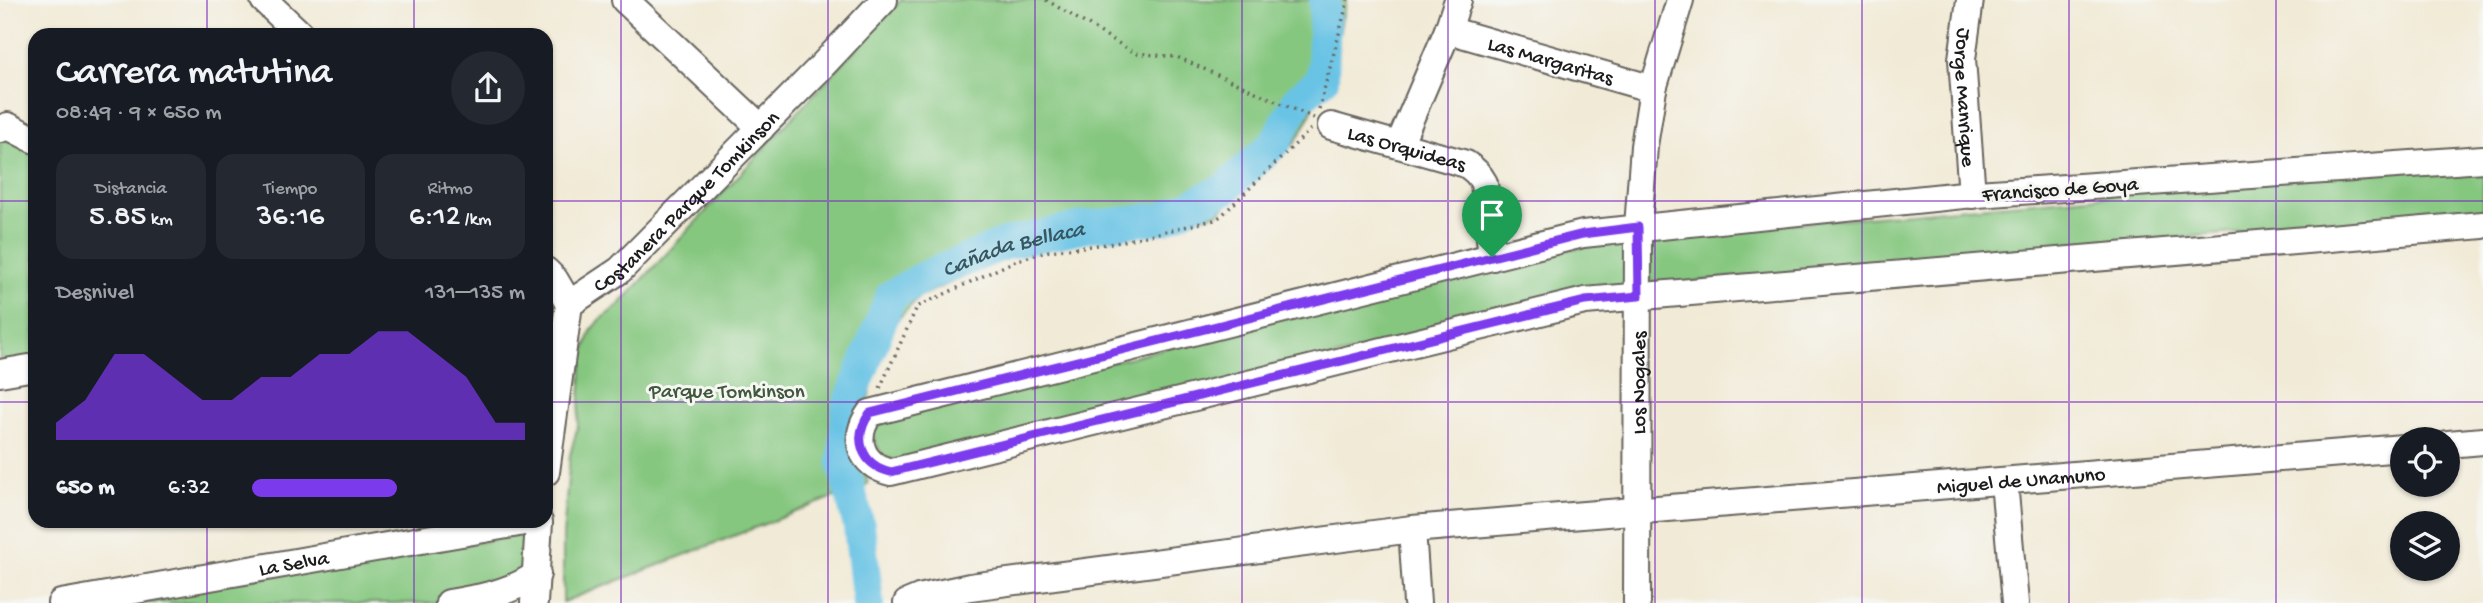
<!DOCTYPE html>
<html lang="es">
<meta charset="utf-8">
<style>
:root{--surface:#171b24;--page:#242831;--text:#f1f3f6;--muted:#9ea1a6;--accent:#7c3aed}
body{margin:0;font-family:"Gochi Hand",sans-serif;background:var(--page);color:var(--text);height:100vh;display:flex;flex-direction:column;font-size:26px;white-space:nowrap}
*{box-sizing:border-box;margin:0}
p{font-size:23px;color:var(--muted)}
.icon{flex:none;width:38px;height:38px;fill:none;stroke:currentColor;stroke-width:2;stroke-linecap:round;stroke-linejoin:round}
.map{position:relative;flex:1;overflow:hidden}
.panel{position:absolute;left:28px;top:28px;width:525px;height:500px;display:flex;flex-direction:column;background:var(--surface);border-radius:21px;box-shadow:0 2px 5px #0004}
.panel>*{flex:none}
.buttons{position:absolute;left:2390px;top:427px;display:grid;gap:14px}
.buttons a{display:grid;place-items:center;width:70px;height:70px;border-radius:50%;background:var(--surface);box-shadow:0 2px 5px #0004;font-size:35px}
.pin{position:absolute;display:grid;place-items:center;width:60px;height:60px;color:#fff;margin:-72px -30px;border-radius:50% 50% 50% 0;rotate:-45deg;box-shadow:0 0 7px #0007}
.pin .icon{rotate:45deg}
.round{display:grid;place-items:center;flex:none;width:74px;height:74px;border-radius:37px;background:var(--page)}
.headline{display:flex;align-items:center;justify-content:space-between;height:119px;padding:0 28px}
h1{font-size:38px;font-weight:600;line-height:52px}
.metrics{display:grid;grid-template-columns:repeat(3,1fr);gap:10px;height:119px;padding:7px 28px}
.metrics div{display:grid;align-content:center;border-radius:18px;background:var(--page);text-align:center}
.metrics b{font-size:30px;font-weight:600}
.metrics small{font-size:19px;font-weight:400}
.metrics p{font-size:19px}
.chart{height:196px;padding:14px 28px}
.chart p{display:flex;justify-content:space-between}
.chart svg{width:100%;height:126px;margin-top:7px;fill:var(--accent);opacity:.7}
ul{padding:0 28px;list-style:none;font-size:23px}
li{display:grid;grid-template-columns:112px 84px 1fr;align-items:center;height:52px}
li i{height:18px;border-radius:9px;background:var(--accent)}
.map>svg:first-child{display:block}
.green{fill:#86c780;stroke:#51724e;stroke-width:2}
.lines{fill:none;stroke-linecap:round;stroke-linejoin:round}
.river{stroke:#67c3e5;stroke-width:32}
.minor-casing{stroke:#67645d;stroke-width:30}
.path{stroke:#67645d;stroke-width:3.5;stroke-dasharray:2 5;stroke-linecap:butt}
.minor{stroke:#fff;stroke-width:26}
.route-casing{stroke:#fff;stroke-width:14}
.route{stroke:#7c3aed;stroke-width:9}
.grid{fill:none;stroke:#7b2cbf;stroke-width:2;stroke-opacity:0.55}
.labels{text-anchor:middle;stroke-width:6;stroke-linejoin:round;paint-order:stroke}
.street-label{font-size:21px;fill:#1c1c1c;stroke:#f6f6f2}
.park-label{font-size:21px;fill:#41583f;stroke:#f6f6f2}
.water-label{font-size:23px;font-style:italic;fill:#365662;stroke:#f6f6f2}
</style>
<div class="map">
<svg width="2483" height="603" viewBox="0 0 2483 603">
<rect width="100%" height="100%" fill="#f6f6f2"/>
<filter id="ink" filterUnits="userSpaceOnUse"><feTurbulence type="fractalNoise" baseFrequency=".0143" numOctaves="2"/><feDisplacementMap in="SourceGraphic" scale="14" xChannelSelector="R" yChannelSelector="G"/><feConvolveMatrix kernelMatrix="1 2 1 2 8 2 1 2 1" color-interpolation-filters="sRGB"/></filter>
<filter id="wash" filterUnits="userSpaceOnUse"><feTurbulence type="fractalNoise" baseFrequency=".00686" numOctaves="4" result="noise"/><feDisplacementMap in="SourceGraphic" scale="28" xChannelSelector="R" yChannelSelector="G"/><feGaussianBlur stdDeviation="1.57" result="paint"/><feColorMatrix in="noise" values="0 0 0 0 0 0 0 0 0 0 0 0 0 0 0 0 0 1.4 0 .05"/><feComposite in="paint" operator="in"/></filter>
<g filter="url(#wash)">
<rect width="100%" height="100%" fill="#f1ead6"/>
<g class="green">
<path d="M901,0H1346L1336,48L1307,122L1294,144L1218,213L1150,231L1076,240L1025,250L920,296L898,319L876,370L863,418V463L868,484L563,602V536L570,455L578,425L583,356L591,331L600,320L620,304Z"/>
<path d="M0,137L35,150V359L0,364Z"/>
<path d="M2483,162V213L2098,244L1664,284L1650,281L1651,236Z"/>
<path d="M1621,241C1628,249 1629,273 1624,284L1619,286L906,464L883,457L871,433L882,421L1512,259Z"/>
<path d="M523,535L530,540L524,571L452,600L435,603H105Z"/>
</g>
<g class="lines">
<path class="river" id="s1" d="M868,603L859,526L843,463L848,406L891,296L924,277L1004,244L1082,227L1164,218L1225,189L1276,142L1298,99L1323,79L1325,0"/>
</g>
</g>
<g filter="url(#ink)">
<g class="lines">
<defs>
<g id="minor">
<path d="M264,0L301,35"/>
<path d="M625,0L761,128"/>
<path id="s2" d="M1970,0L1962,59L1972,195"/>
<path id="s3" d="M1448,30L1653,89"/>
<path id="s4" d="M1331,126L1466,164C1475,170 1479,174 1484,183L1492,257"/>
<path d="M0,129L8,126L35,140"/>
<path d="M1399,145L1448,30L1458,0"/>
<path d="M2483,159L1963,195L1583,234L870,413C852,438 860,465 891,472L1585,301L2483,225"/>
<path d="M546,271L555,280L569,304"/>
<path d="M0,373L35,367"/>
<path d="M2448,444L2483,441"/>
<path id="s5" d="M546,472L569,304L620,270L818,70L884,0"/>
<path d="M2004,482L2015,603"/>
<path d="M1412,529L1417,603"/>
<path id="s6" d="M61,603L524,522"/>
<path d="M449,603C480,598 511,593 537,574"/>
<path d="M534,603L539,522"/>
<path id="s7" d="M907,603L919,598L970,587L1412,529L2403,448"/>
<path id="s8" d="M1637,603L1638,227L1644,146L1653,89L1680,0"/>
</g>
</defs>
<use href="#minor" class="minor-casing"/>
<g class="path">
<path d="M1046,0L1135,53L1177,57L1314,118"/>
<path d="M1319,109L1348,0"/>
<path d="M880,388L917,307L1015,261L1049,251L1115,243L1214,220L1221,216L1311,129"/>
</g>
<use href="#minor" class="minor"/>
</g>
</g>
<g class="lines" filter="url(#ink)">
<defs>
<path id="route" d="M1638,227L1639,296L1585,301L891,472C861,465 852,438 870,413L1583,234Z"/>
</defs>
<use href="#route" class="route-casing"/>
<use href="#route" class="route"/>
</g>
<path class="grid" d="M207,0V35M414,0V35M621,0V603M828,0V603M1035,0V603M1242,0V603M1448,0V603M1655,0V603M1862,0V603M2069,0V603M2276,0V603M0,201H35M546,201H2483M0,402H35M546,402H2483M207,522V603M414,522V603"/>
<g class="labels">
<g class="street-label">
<text dy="7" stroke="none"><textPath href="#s3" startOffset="107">Las Margaritas</textPath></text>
<text dy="7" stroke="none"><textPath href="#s2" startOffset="98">Jorge Manrique</textPath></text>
<text dy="7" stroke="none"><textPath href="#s4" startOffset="79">Las Orquideas</textPath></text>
<text transform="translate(2060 188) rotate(-4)" y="7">Francisco de Goya</text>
<text dy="7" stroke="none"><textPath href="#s5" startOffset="326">Costanera Parque Tomkinson</textPath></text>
<text dy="7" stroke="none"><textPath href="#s8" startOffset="220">Los Nogales</textPath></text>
<text dy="7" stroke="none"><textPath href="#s7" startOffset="1122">Miguel de Unamuno</textPath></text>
<text dy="7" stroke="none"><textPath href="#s6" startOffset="236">La Selva</textPath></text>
</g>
<g class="park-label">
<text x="727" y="397">Parque Tomkinson</text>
</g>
<g class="water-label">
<text dy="8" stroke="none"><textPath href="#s1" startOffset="450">Cañada Bellaca</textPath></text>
</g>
</g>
</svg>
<div class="buttons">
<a><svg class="icon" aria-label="locate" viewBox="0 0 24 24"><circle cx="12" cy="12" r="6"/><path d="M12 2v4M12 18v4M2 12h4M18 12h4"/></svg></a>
<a><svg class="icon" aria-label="layers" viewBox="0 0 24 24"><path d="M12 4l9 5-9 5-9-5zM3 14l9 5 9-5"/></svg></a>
</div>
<div class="pin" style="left:1492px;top:257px;background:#1e9e55"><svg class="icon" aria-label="arrive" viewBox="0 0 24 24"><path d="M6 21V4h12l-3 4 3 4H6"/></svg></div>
<section class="panel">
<div class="headline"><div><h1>Carrera matutina</h1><p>08:49 · 9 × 650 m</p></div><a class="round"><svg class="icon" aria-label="share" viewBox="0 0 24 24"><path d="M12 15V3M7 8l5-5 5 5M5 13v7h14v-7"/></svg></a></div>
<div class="metrics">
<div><p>Distancia</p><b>5.85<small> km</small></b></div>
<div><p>Tiempo</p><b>36:16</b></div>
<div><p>Ritmo</p><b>6:12<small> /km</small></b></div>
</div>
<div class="chart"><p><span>Desnivel</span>131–135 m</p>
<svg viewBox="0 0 160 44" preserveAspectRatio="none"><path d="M0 44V38L10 30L20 14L30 14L40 22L50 30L60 30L70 22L80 22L90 14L100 14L110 6L120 6L130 14L140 22L150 38L160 38V44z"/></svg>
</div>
<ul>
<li><b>650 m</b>6:32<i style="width:53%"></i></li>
</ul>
</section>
</div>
